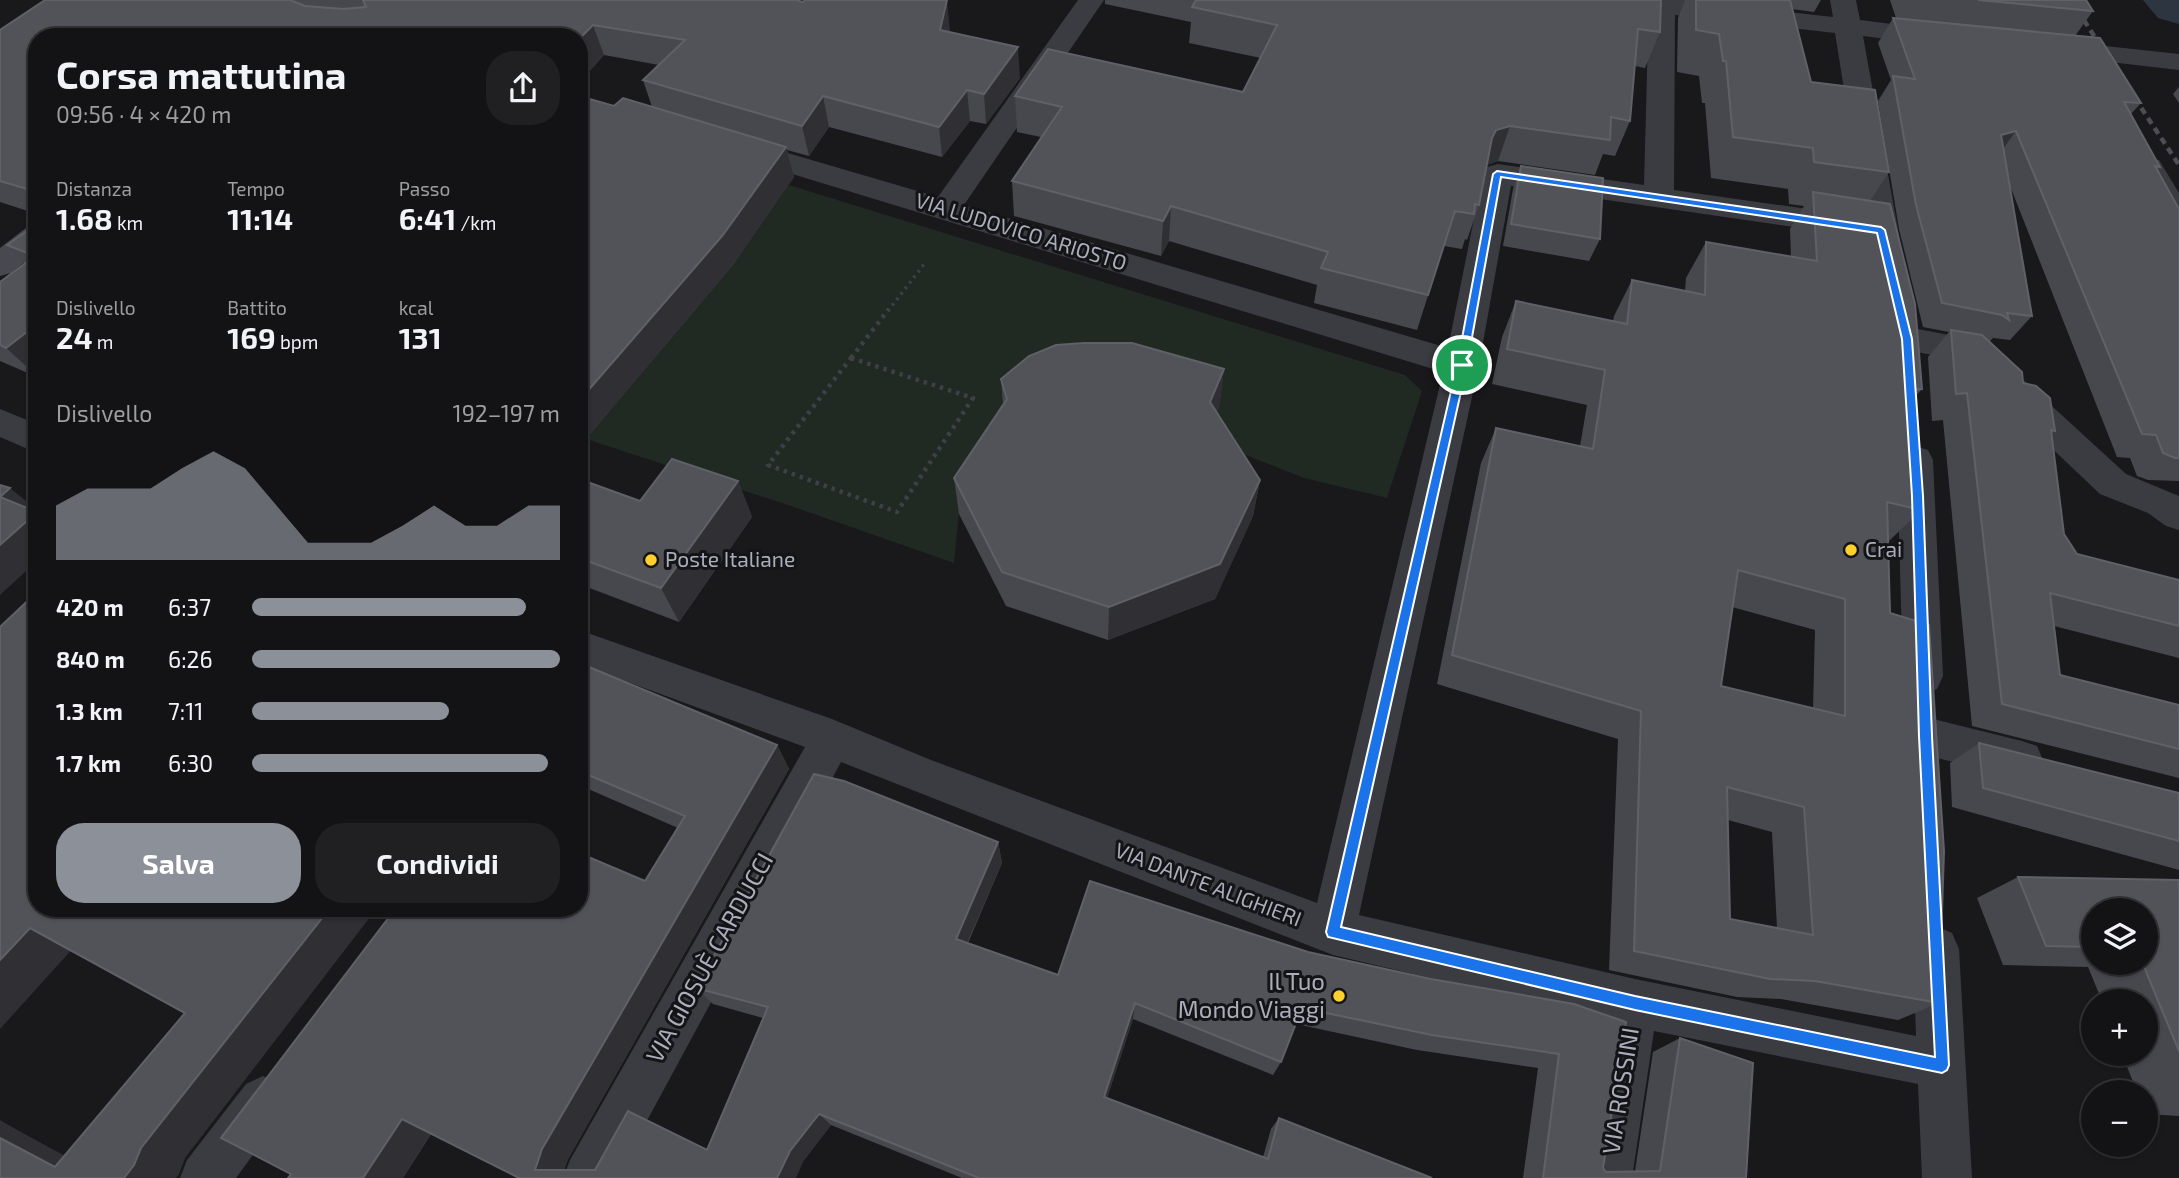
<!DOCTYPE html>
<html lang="it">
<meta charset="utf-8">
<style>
:root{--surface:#131214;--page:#202022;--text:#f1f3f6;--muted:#9d9ea0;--line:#323234;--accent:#8c9099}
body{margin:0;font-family:"Exo 2",sans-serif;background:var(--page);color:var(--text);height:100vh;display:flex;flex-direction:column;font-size:26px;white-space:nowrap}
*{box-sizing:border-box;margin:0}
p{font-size:23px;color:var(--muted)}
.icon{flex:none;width:38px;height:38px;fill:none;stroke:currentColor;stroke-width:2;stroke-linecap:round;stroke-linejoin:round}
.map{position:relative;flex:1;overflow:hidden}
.panel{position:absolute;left:28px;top:28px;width:560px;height:889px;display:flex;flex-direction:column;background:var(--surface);border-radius:28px;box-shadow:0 2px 5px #0004,0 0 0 2px var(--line)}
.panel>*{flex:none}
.tools{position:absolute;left:2081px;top:898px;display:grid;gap:14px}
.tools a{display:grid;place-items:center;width:77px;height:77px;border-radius:50%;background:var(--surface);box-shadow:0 2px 5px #0004,0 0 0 2px var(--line);font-size:35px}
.pin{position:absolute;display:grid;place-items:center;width:60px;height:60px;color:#fff;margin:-30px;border:4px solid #fff;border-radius:50%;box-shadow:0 2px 7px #0007}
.round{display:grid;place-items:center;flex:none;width:74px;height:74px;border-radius:28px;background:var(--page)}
.headline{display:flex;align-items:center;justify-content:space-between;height:119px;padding:0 28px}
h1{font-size:38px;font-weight:700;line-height:52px}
.stats{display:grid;grid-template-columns:repeat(3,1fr);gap:10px;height:119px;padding:7px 28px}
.stats div{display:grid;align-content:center}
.stats b{font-size:30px;font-weight:700}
.stats small{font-size:19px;font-weight:400}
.stats p{font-size:19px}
.chart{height:196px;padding:14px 28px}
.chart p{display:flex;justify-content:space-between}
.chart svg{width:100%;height:126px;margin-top:7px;fill:var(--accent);opacity:.7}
.cta{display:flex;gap:14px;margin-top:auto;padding:14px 28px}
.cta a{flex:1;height:80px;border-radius:28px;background:var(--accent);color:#fff;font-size:28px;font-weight:700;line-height:80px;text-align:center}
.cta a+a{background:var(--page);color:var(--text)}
ul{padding:0 28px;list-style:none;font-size:23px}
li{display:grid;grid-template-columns:112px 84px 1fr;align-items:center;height:52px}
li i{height:18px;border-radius:9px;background:var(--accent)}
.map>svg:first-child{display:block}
.green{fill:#202922}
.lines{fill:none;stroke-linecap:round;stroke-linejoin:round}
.river{fill:#2d3540;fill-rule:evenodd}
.path-far1{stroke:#3f4047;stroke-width:3.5;stroke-dasharray:2.5 4.5;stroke-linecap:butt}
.path{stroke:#3f4047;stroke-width:4.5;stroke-dasharray:3.5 5;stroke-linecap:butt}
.lane{fill:#3b3b42;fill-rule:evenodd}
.street{fill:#3b3b42;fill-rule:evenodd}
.secondary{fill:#474850;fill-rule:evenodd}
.rail{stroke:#4c4d55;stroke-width:4.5;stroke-dasharray:7 5;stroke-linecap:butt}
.wall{fill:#47484d;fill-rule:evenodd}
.shaded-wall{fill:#303034}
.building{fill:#525359;stroke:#606168;stroke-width:2;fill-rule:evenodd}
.route{fill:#1a73e8;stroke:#fff;stroke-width:2;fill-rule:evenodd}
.poi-dot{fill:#fed02d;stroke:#141316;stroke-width:2.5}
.labels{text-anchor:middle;stroke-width:6;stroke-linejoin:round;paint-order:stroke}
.street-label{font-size:21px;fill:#aaadbb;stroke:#141316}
.poi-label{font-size:21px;fill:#aaadbb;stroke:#141316;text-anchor:start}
.near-street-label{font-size:24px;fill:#aaadbb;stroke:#141316}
.near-poi-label{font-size:24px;fill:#aaadbb;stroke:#141316;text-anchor:end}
</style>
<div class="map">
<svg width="2179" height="1178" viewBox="0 0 2179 1178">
<rect width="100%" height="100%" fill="#19181b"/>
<path class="green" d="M789,185L1405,375L1422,391L1387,498L1304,478L1205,439L1218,407L959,514L954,563L785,504L586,439L733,265Z"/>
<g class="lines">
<path class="river" d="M2143,0H2179V24L2158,18Z"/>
<path class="path-far1" d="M888,311L925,263"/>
<g class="path">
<path d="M851,358L973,398L897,512L768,465Z"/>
<path d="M851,358L889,309"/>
</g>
<path class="lane" d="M2153,159L2159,160L2179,193V213L2173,211L2145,164Z"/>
<g class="street">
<path d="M1078,0H1104L964,205L1448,348L1483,174L1487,167L1498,164L1644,185L1649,0H1686L1833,17L1830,0H1856L1860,20L1947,31L1950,37L1947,43L1937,45L1863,36L1902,252L1897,260L1886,263L1875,260L1870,252L1835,33L1675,15L1674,190L1849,215L1860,218L1864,225L1860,232L1849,235L1511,186L1479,365L1359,915L1635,979L1916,1036L1913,949L1920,933L1936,926L1952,933L1959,949L1972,1178H1922L1918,1084L1654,1031L1632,1178H1582L1608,1020L1333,955L841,762L616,1178H563L570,1160L805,747L579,664V630L832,719L931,760L1317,903L1443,372L730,155L725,148L730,141L740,139L938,197Z"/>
<path d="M2059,41L2179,54V70L2049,55L2045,49L2049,43Z"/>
<path d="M1907,327L1981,341L2126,474L2179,496V530L2166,526L2148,513L2100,494L1959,360L1895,348L1890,339L1895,330Z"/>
<path d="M0,409L37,424V453L0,437Z"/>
<path d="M1915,446L1928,450L1933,460L1943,676L1937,689L1923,694L1909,689L1903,676L1897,460L1902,450Z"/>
<path d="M1925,717L2022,741L2037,746L2043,760L2037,774L2022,779L1925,755L1910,749L1904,736L1910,723Z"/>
<path d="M263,1076L280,1084L288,1101L280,1118L236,1178H180L187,1160L246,1084Z"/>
</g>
<path class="secondary" d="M37,225V252L11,273L0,276V248L26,228Z"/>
<g class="rail">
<path d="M2071,0L2105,53"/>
<path d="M2128,88L2179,165"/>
</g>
</g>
<g class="wall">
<path d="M45,0H796L950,31V32L1020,78L986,124L970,121L942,157L829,127L809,156L787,150L794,177L733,265L586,439L579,437V96L614,106L652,107L643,80L659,65L604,55L579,83V37H37V214L0,202V30Z"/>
<path d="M1105,0H1661L1660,32L1645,68L1635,66L1630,121L1615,156L1603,154L1595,175L1498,161L1487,165L1479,205L1467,240L1465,239L1462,249L1444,246L1417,330L1314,303L1317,285L1169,241L1161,256L1014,216L1012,181L1041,137L1017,132L1015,96L1243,92L1261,58L1189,43L1191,22L1105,4Z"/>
<path d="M1685,0H1821L1814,12L1792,9L1811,82L1889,172L1870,201L1922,389L1913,399L1921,510L1888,542L1890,613L1939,1003L1898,1020L1781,999L1737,997L1609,970L1618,739L1437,684L1481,463L1496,428L1580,446L1587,405L1492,384L1502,337L1516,301L1613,321L1614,316L1632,280L1685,291L1686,278L1706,242L1791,257L1790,229L1804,206L1789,204L1788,189L1711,178L1705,103H1702L1699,76L1677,72L1678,18ZM1732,607L1815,630L1813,709L1721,686ZM1728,820L1772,832L1777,928L1730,919Z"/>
<path d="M1890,0H2086L2093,11L2075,36L2141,103L2131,114L2160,167L2157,170L2179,209V481L2148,480L2137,476L2130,458L2117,457L2010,186L2032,316L2010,340L1993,338L1989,342L2023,383L2055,431L2051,435L2064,534L2077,554L2179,580V658L2054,626L2060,675L2179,705V778L1972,726L1943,420L1932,421L1928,357L1949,332L1923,327L1899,229L1878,101L1891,80L1878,43L1893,18H1896Z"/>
<path d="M2179,87V103L2173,94Z"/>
<path d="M1521,166L1600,239L1589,261L1503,246L1513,189Z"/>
<path d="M37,224V377L0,361V282L25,264L7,245Z"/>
<path d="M1224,369L1219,407L1217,412L1260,480L1253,516L1215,599L1108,640L1006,606L959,514L954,478L1003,404L1001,379Z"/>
<path d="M579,479L640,501L738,481L752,517L679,622L579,584Z"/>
<path d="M579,669L777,745L789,769L568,1159L564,1170H595L707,1150L763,1018L713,1004L696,988L998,842L1002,863L968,943L1058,975L1308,952L1431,979L1574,1004L1603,1168L1606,1172L1635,1171L1653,1052L1680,1038L1746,1178H1523L1538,1068L1417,1050L1296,1024L1281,1062L1273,1075L1133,1019L1107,1098L1263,1157L1271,1129L1279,1118L1432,1178H962L831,1125L804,1160L519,1178L431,1134L403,1178H288L645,881L678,828L579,785Z"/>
<path d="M1979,743L2179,793V870L1952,807L1950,763Z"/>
<path d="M2018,877L2179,880V1116L2146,1114V1092H2137L2122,1054H2146V1001H2102L2088,967L2003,965L1977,898ZM2093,910H2146V962H2093Z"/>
</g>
<g class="shaded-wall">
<path d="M947,0L950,31L944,60L940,30Z"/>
<path d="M593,25L604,55L579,83V39Z"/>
<path d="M1018,47L1020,78L986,124L984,94Z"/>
<path d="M967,90L970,121L942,157L939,127Z"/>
<path d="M823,96L829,127L809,156L802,126Z"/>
<path d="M1510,126L1498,161L1485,166L1492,138L1496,130Z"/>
<path d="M2016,131L1998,156L2001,135Z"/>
<path d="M786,147L794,177L733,265L586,439L579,427V401Z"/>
<path d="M1171,206L1169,241L1161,256L1163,221Z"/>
<path d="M37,324V376L6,348Z"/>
<path d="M1224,369L1219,407L1205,439L1210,402Z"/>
<path d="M1260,480L1253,516L1215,599L1108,640L1109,607Z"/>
<path d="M738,481L752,517L679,622L661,588Z"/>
<path d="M10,488L37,510V561L0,595V497Z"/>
<path d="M777,745L789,769L568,1159L561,1178L535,1170L542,1149Z"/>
<path d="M998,842L1002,863L961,957L956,939Z"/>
<path d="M330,908H377L185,1158L179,1174L176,1178H124L141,1148Z"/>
<path d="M30,928L75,946L0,1029V960Z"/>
<path d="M1135,1003L1133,1019L1103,1109L1104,1097Z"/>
<path d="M819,1114L831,1125L804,1160L796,1178H777L790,1151Z"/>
<path d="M402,1119L433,1130L403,1178H363Z"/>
<path d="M0,1120L19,1131L104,1177L55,1167L0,1138Z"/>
</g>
<g class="building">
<path d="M45,0H290L305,6L343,9L366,7L363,0H796L803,2L805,0H947L940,30L1018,47L984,94L967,90L939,127L823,96L802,126L643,80L685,40L593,25L579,39V37H37V192L0,181V30Z"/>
<path d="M1196,0H1661L1660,32L1638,29L1630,121L1611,117L1610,140L1510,126L1496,130L1492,138L1479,205L1475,204L1474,214L1455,211L1428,295L1321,268L1328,252L1171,206L1163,221L1012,181L1062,107L1015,96L1048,49L1243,92L1277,25L1192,7Z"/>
<path d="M1696,0H1790L1811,82L1875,90L1889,172L1814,162L1813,148L1733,137L1726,61H1723L1719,34L1696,30Z"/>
<path d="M1978,0H2086L2093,11Z"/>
<path d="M1893,18L2100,38L2141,103L2124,102L2160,167L2155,166L2179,209V458H2175L2163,453L2156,435L2142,434L2016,131L2001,135L2032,316L2007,313L2009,320L2002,315L1942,303L1916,205L1893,76L1915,79Z"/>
<path d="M579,96L614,106L623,98L786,147L723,235L579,401Z"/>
<path d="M1521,166L1603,178L1600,239L1511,224Z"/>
<path d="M1813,192L1890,204L1915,304L1922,389L1912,390L1921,510L1887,502L1890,613L1929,625L1944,851L1939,1003L1815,981L1770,979L1634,951L1641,711L1452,655L1496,428L1593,449L1605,370L1507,349L1516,301L1627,324L1632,280L1705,295L1706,242L1817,261ZM1738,570L1845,599V716L1721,686ZM1727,787L1804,807L1813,935L1730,919Z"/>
<path d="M37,224V324L6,348L0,345V282L35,256L7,245Z"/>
<path d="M1951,330L1982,335L2022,372L2023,383L2036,386L2050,398L2055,431L2051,430L2064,534L2077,554L2179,580V626L2050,593L2060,675L2179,705V749L2002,704L1967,393L1956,394Z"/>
<path d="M1084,343H1132L1224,369L1210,402L1260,480L1220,564L1109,607L1002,572L954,478L1007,399L1001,379L1029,356L1056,345Z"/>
<path d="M672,459L738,481L661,588L579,558V479L640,501Z"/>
<path d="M0,485L10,488L0,497L37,512L0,545Z"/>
<path d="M37,592V908H330L141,1148L134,1165L124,1178H0V1138L55,1167L185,1013L30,928L0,960V627Z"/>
<path d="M589,667L777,745L542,1149L535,1170H595L628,1111L707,1150L768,1007L696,988L814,774L844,781L998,842L956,939L1058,975L1090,881L1308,952L1431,979L1574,1004L1626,1022L1603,1168L1606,1172L1660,1171L1680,1038L1753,1063L1746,1178H1543L1559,1054L1432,1035L1302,1008L1281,1062L1135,1003L1104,1097L1268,1159L1279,1118L1432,1178H979L819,1114L790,1151L777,1178H519L402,1119L363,1178H288L291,1174L221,1138L396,908H579V853L645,881L685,816L579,771V669L585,672Z"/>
<path d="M1979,743L2179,793V841L1983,788Z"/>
<path d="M2018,877L2179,880V1051L2142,962H2146V910H2093V947L2046,946Z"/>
</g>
<path class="route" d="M1497,171L1881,227L1885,230L1912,339L1923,496L1932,736L1949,1065L1947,1070L1942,1073L1635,1010L1328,937L1326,932L1457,365L1493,174ZM1501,177L1877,233L1902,339L1912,496L1919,736L1935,1057L1635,996L1341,927L1467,365Z"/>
<g class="poi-dot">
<circle cx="1851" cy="550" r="7"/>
<circle cx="651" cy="560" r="7"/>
<circle cx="1339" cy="996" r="7"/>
</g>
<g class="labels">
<g class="street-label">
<text transform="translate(1021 232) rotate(17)" y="7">VIA LUDOVICO ARIOSTO</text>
<text transform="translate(1208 885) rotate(21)" y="7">VIA DANTE ALIGHIERI</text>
</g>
<g class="poi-label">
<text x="1865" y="557">Crai</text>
<text x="665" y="567">Poste Italiane</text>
</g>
<g class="near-street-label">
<text transform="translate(710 958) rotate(-61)" y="8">VIA GIOSUÈ CARDUCCI</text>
<text transform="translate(1621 1091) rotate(-81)" y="8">VIA ROSSINI</text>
</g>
<g class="near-poi-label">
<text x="1325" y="990">Il Tuo<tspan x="1325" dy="28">Mondo Viaggi</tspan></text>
</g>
</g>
</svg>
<div class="tools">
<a><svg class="icon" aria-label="layers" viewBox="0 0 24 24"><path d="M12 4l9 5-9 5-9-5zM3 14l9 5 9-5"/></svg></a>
<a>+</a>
<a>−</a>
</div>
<div class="pin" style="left:1462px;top:365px;background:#1e9e55"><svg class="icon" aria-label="arrive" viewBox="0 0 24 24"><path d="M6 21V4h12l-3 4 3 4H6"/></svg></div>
<section class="panel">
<div class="headline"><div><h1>Corsa mattutina</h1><p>09:56 · 4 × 420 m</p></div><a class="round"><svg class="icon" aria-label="share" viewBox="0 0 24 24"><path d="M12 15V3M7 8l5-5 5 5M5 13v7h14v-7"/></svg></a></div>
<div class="stats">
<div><p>Distanza</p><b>1.68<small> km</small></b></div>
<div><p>Tempo</p><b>11:14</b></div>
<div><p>Passo</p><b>6:41<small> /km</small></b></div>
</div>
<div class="stats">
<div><p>Dislivello</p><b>24<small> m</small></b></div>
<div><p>Battito</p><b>169<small> bpm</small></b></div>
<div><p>kcal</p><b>131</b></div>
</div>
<div class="chart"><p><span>Dislivello</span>192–197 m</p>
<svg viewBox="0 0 160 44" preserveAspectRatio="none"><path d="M0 44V25L10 19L20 19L30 19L40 12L50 6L60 12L70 25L80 38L90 38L100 38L110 32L120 25L130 32L140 32L150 25L160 25V44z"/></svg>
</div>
<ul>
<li><b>420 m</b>6:37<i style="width:89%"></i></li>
<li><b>840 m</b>6:26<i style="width:100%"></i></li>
<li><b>1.3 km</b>7:11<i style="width:64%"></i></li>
<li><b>1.7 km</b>6:30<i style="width:96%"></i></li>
</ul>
<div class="cta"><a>Salva</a><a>Condividi</a></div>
</section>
</div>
